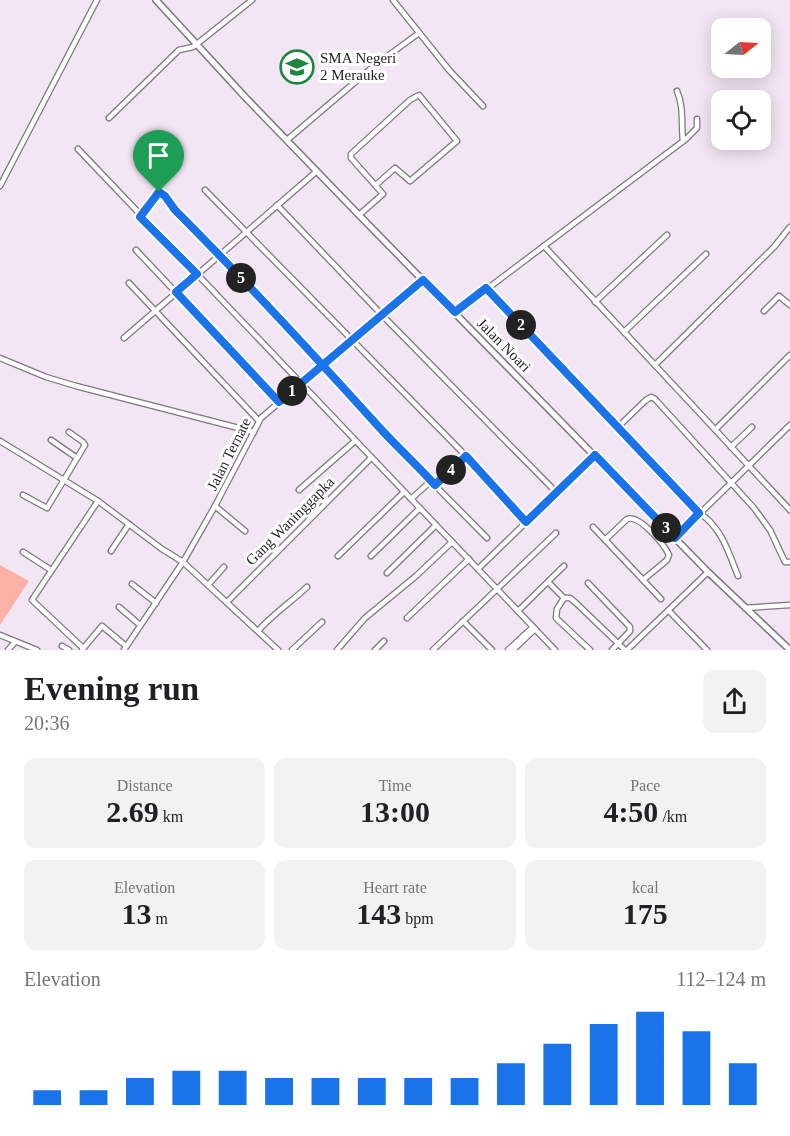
<!DOCTYPE html>
<meta charset="utf-8">
<style>
:root{--surface:#fff;--page:#f2f2f2;--text:#202124;--muted:#757577;--accent:#1a73e8}
body{margin:0;font-family:Georgia,serif;background:var(--page);color:var(--text);height:100vh;display:flex;flex-direction:column;font-size:22px;white-space:nowrap}
*{box-sizing:border-box;margin:0}
p{font-size:20px;color:var(--muted)}
.icon{flex:none;width:33px;height:33px;fill:none;stroke:currentColor;stroke-width:2;stroke-linecap:round;stroke-linejoin:round}
.map{position:relative;height:650px;overflow:hidden}
.drawer{display:flex;flex-direction:column;background:var(--surface);flex:1}
.drawer>*{flex:none}
.needle{width:39px;rotate:72deg}
.fabs{position:absolute;left:711px;top:18px;display:grid;gap:12px}
.fabs a{display:grid;place-items:center;width:60px;height:60px;border-radius:12px;background:var(--surface);box-shadow:0 3px 15px #0003;font-size:30px}
.pin{position:absolute;display:grid;place-items:center;width:51px;height:51px;color:#fff;margin:-62px -26px;border-radius:50% 50% 50% 0;rotate:-45deg;box-shadow:0 0 6px #0007}
.pin .icon{rotate:45deg}
.km{position:absolute;width:30px;height:30px;margin:-15px;border-radius:50%;background:#222;color:#fff;font-size:16px;line-height:30px;text-align:center}
.round{display:grid;place-items:center;flex:none;width:63px;height:63px;border-radius:12px;background:var(--page)}
.summary{display:flex;align-items:center;justify-content:space-between;height:102px;padding:0 24px}
h1{font-size:33px;font-weight:600;line-height:45px}
.metrics{display:grid;grid-template-columns:repeat(3,1fr);gap:9px;height:102px;padding:6px 24px}
.metrics div{display:grid;align-content:center;border-radius:12px;background:var(--page);text-align:center}
.metrics b{font-size:30px;font-weight:600}
.metrics small{font-size:16px;font-weight:400}
.metrics p{font-size:16px}
.chart{height:168px;padding:12px 24px}
.chart p{display:flex;justify-content:space-between}
.chart svg{width:100%;height:108px;margin-top:6px;stroke:var(--accent);stroke-width:6}
.map>svg:first-child{display:block}
.pitch{fill:#fbb2a4}
.lines{fill:none;stroke-linecap:round;stroke-linejoin:round}
.minor-casing{stroke:#7f7481;stroke-width:7}
.tertiary-casing{stroke:#7f7481;stroke-width:8}
.minor{stroke:#fff;stroke-width:4.5}
.tertiary{stroke:#fff;stroke-width:5}
.route-casing{stroke:#fff;stroke-width:12}
.route{stroke:#1a73e8;stroke-width:8}
.labels{text-anchor:middle;stroke-width:6;stroke-linejoin:round;paint-order:stroke}
.poi-label{font-size:15px;fill:#231f24;stroke:#fff;text-anchor:start}
.street-label{font-size:15px;fill:#231f24;stroke:#fff}
</style>
<div class="map">
<svg width="790" height="650" viewBox="0 0 790 650">
<rect width="100%" height="100%" fill="#f3e6f4"/>
<path class="pitch" d="M0,565L29,581L0,625Z"/>
<g class="lines">
<defs>
<g id="minor">
<path d="M393,0L449,70L483,106"/>
<path d="M677,91C684,107 681,123 683,141"/>
<path d="M109,118L179,50L193,47L252,0"/>
<path d="M287,140L374,66L419,33"/>
<path d="M78,149L555,650"/>
<path d="M0,186L97,0"/>
<path d="M205,190L466,456L526,522"/>
<path d="M277,205L382,315L557,493"/>
<path d="M359,215L383,194L351,158V154L410,100L419,95L457,141L410,181L395,168L377,184"/>
<path d="M140,217L158,193L160,192L175,210L297,337L405,455L487,538"/>
<path d="M544,246L790,510"/>
<path d="M136,250L279,402"/>
<path d="M129,283L259,421"/>
<path d="M486,288L699,513C721,526 729,553 738,576"/>
<path d="M595,302L667,235"/>
<path d="M764,311L779,296L790,305"/>
<path d="M455,313L686,139L697,128V119"/>
<path d="M624,332L706,254"/>
<path d="M124,338L317,171"/>
<path d="M0,358L46,377L76,386L254,432"/>
<path d="M655,365L774,247L790,227"/>
<path d="M619,426L646,400L651,397L655,399L754,508L770,530L785,562H790"/>
<path d="M716,429L790,355"/>
<path d="M51,440L77,458"/>
<path d="M0,441L98,501L162,549L183,562L278,650"/>
<path d="M731,447L752,427"/>
<path d="M435,485L466,456"/>
<path d="M299,490L355,441"/>
<path d="M23,495L47,508L85,445L83,442L69,432"/>
<path d="M411,499L431,481"/>
<path d="M215,506L245,531"/>
<path d="M593,527L661,599"/>
<path d="M675,538L790,425"/>
<path d="M605,540L627,519C639,514 664,544 669,555L667,560L643,580"/>
<path d="M111,551L129,524"/>
<path d="M23,552L51,570"/>
<path d="M338,556L404,492"/>
<path d="M371,556L420,508"/>
<path d="M478,569L595,455"/>
<path d="M387,573L436,525"/>
<path d="M548,582L564,598"/>
<path d="M588,583L630,627V631L612,650"/>
<path d="M132,584L156,603"/>
<path d="M208,585L224,567"/>
<path d="M227,602L371,458"/>
<path d="M119,607L140,625"/>
<path d="M745,608L790,605"/>
<path d="M518,611L564,566"/>
<path d="M669,611L707,650"/>
<path d="M407,618L469,559"/>
<path d="M463,621L492,650"/>
<path d="M258,631C273,614 290,603 307,587"/>
<path d="M0,635L37,650"/>
<path d="M62,646L69,650"/>
<path d="M83,648L32,600L98,501"/>
<path d="M8,650L15,642"/>
<path d="M82,650L102,626L126,646"/>
<path d="M124,650L183,562L215,506L261,418L423,280"/>
<path d="M292,650L322,622"/>
<path d="M337,650L365,618L416,576L452,542"/>
<path d="M375,650L384,641"/>
<path d="M433,650L556,533"/>
<path d="M508,650L533,627"/>
<path d="M513,650L535,629"/>
<path d="M590,650L556,618L557,609L564,598H570L576,603L625,650"/>
<path d="M627,650L708,572"/>
</g>
<path id="tertiary" d="M156,0L246,98L359,215L708,572L790,650"/>
</defs>
<use href="#minor" class="minor-casing"/>
<use href="#tertiary" class="tertiary-casing"/>
<use href="#minor" class="minor"/>
<use href="#tertiary" class="tertiary"/>
</g>
<g class="lines">
<defs>
<path id="route" d="M159,192L140,217L197,274L176,292L279,402L423,280L455,312L486,288L699,513L675,538L595,455L526,522L466,456L435,485C417,465 397,447 378,426C312,353 245,280 175,210L165,196L159,192"/>
</defs>
<use href="#route" class="route-casing"/>
<use href="#route" class="route"/>
</g>
<defs>
<symbol id="school-ring" viewBox="-11 -11 22 22"><circle r="9.5" fill="#fff" stroke="#1b873e" stroke-width="1.5"/><path d="M0-5L7-2L0 1L-7-2ZM-4 1L0 2.5L4 1V4Q0 6-4 4Z" fill="#1b873e"/></symbol>
</defs>
<g fill-rule="evenodd">
<use href="#school-ring" x="278" y="48" width="38" height="38"/>
</g>
<g class="labels">
<g class="poi-label">
<text x="320" y="63">SMA Negeri<tspan x="320" dy="17">2 Merauke</tspan></text>
</g>
<g class="street-label">
<text transform="translate(504 345) rotate(45)" y="5">Jalan Noari</text>
<text transform="translate(229 454) rotate(-63)" y="5">Jalan Ternate</text>
<text transform="translate(290 521) rotate(-45)" y="5">Gang Waninggapka</text>
</g>
</g>
</svg>
<div class="fabs">
<a><svg class="needle" viewBox="-14 -14 28 28"><path d="M0-13l5 13h-10z" fill="#e53935"/><path d="M0 13l5-13h-10z" fill="#757577"/></svg></a>
<a><svg class="icon" aria-label="locate" viewBox="0 0 24 24"><circle cx="12" cy="12" r="6"/><path d="M12 2v4M12 18v4M2 12h4M18 12h4"/></svg></a>
</div>
<div class="pin" style="left:159px;top:192px;background:#1e9e55"><svg class="icon" aria-label="arrive" viewBox="0 0 24 24"><path d="M6 21V4h12l-3 4 3 4H6"/></svg></div>
<b class="km" style="left:292px;top:391px">1</b>
<b class="km" style="left:521px;top:325px">2</b>
<b class="km" style="left:666px;top:528px">3</b>
<b class="km" style="left:451px;top:470px">4</b>
<b class="km" style="left:241px;top:278px">5</b>
</div>
<section class="drawer">
<div class="summary"><div><h1>Evening run</h1><p>20:36</p></div><a class="round"><svg class="icon" aria-label="share" viewBox="0 0 24 24"><path d="M12 15V3M7 8l5-5 5 5M5 13v7h14v-7"/></svg></a></div>
<div class="metrics">
<div><p>Distance</p><b>2.69<small> km</small></b></div>
<div><p>Time</p><b>13:00</b></div>
<div><p>Pace</p><b>4:50<small> /km</small></b></div>
</div>
<div class="metrics">
<div><p>Elevation</p><b>13<small> m</small></b></div>
<div><p>Heart rate</p><b>143<small> bpm</small></b></div>
<div><p>kcal</p><b>175</b></div>
</div>
<div class="chart"><p><span>Elevation</span>112–124 m</p>
<svg viewBox="0 0 160 44" preserveAspectRatio="none"><path d="M5 44V38M15 44V38M25 44V33M35 44V30M45 44V30M55 44V33M65 44V33M75 44V33M85 44V33M95 44V33M105 44V27M115 44V19M125 44V11M135 44V6M145 44V14M155 44V27"/></svg>
</div>
</section>
